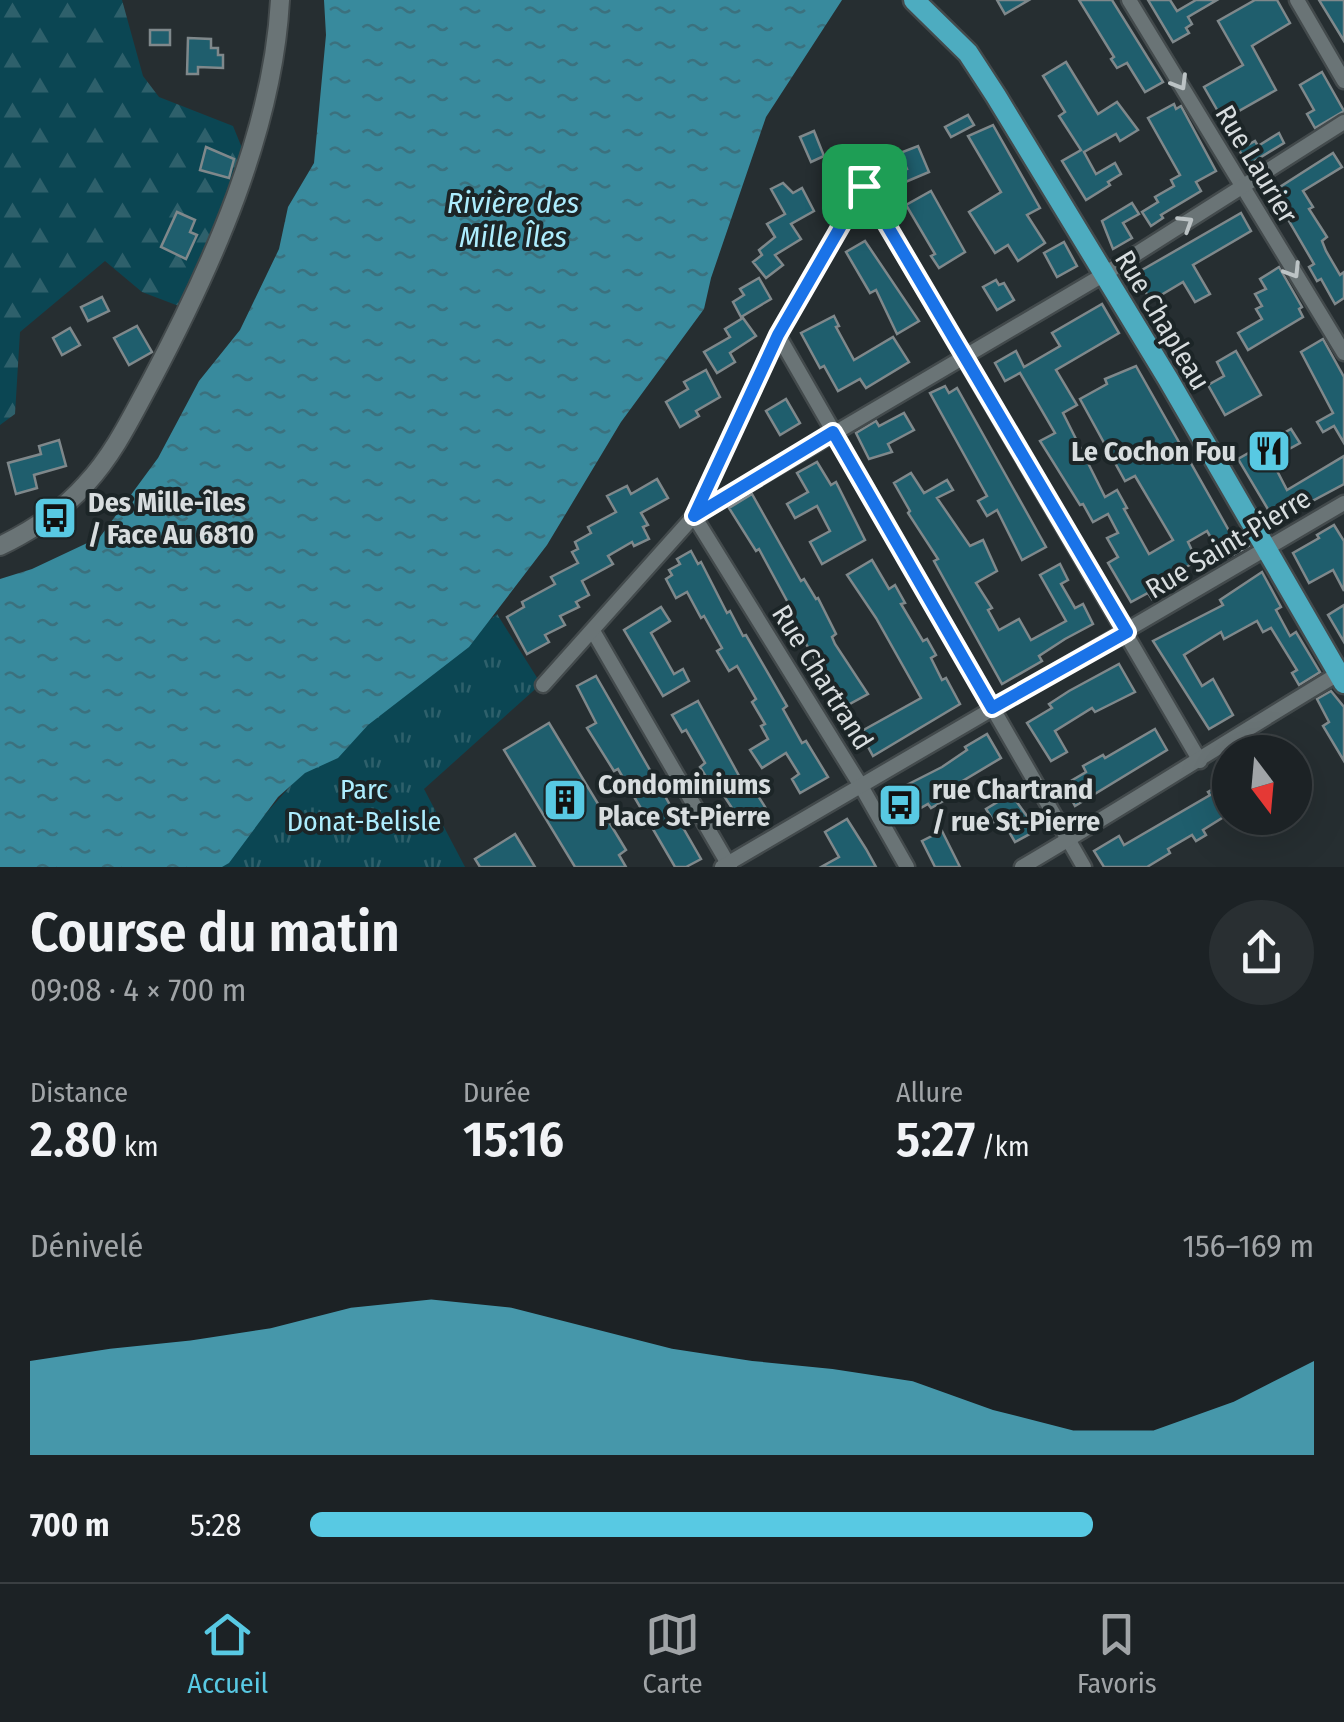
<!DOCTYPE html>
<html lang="fr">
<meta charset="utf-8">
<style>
:root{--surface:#1c2225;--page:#292f32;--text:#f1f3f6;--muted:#a0a4a7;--line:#3a3f42;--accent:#58c9e3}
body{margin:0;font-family:"Fira Sans Condensed",sans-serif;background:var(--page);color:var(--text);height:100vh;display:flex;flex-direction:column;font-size:38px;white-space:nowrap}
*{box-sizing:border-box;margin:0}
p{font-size:32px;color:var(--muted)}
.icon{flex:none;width:55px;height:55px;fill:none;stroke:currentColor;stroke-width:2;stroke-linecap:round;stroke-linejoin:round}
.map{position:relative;height:867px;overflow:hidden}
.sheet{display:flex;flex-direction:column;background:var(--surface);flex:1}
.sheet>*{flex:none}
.needle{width:65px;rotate:164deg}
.controls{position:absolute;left:1212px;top:735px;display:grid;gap:20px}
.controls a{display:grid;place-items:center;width:100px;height:100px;border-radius:50%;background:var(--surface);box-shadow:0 10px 40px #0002,0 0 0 2px var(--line);font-size:50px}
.pin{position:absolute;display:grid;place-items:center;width:85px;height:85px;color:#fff;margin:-42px;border-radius:20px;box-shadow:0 5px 15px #0006}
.round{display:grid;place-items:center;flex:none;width:105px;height:105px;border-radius:52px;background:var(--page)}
.head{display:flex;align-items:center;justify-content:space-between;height:170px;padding:0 30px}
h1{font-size:55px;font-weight:600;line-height:75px}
.metrics{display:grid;grid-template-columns:repeat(3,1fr);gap:15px;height:170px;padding:10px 30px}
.metrics div{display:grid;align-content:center}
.metrics b{font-size:50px;font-weight:600}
.metrics small{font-size:28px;font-weight:400}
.metrics p{font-size:28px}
.chart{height:280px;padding:20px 30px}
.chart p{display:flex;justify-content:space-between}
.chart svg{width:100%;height:180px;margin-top:10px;fill:var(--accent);opacity:.7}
ul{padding:0 30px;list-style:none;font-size:32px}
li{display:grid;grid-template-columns:160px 120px 1fr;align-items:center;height:75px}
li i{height:25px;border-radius:12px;background:var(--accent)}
.menu{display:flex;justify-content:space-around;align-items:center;height:140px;border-top:2px solid var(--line);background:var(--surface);font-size:28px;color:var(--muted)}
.menu a{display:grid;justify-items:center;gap:5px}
.menu .selected{color:var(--accent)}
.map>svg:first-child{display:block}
.forest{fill:url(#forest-firs)}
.park{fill:url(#park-tufts)}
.water{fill:url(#water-ripples)}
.building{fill:#1f5e6d;stroke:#7f888b;stroke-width:2.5}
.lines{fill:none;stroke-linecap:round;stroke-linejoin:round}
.minor-casing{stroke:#434a4c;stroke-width:19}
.tertiary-casing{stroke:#434a4c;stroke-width:22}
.primary-casing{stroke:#434a4c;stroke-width:25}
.minor{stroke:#6a7476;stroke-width:14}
.tertiary{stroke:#6a7476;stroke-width:18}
.primary{stroke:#4dacc0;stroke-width:20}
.oneway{stroke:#bcc3c5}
.route-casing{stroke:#fff;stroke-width:20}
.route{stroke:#1a73e8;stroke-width:12}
.labels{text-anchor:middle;stroke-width:8;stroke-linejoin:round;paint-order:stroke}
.street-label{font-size:28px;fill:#d8dddf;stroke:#1c2527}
.poi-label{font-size:28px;font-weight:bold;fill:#d8dddf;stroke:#1c2527;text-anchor:start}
.park-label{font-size:28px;fill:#adedfe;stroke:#1c2527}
.water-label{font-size:30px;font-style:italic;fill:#adedfe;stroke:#1c2527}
</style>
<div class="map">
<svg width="1344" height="867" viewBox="0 0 1344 867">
<defs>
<pattern id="forest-firs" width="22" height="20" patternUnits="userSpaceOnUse" patternTransform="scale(2.5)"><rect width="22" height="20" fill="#0b4653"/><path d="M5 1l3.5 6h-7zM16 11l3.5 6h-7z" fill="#2e606b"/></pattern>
<pattern id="park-tufts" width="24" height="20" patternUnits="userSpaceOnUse" patternTransform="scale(2.5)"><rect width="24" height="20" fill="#0b4653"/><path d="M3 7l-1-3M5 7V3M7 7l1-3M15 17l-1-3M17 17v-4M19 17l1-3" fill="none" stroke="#2e606b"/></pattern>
<pattern id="water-ripples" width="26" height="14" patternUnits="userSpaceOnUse" patternTransform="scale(2.5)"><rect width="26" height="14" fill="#388a9d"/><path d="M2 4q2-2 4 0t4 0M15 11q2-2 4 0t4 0" fill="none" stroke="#3b717e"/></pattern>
</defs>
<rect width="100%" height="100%" fill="#262e31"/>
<path class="forest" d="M0,0H122L143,76L159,97L233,126L253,175L184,308L142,292L105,261L20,332L15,414L0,425Z"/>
<path class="park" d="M497,614L541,684L424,789L465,867H205L241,841L296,780Z"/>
<path class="water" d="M324,0H842L766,117L711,278L704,309L621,422L547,545L469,647L368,725L338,758L305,773L278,797L229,863L222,867H0V579L32,569L100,537L158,458L199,381L240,330L279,249L288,207L314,163L326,35Z"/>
<g class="building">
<path d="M997,0H1029L1005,14Z"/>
<path d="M1079,0H1112L1163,82L1145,92L1127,63L1117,68L1111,59L1114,57Z"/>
<path d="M1148,0H1170L1177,11L1196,0H1217L1188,17L1192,24L1186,28L1189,33L1173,42Z"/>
<path d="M1255,0H1277L1290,23L1252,46L1276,90L1223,120L1204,87L1243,65L1218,21Z"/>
<path d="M1319,0H1344V41Z"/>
<rect x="150" y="30" width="20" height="15"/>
<path d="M188,38L211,39V48H218V55H223V68L198,67V74H187Z"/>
<path d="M1066,62L1098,114L1117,102L1138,130L1120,141L1116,134L1084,152L1096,174L1115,163L1121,174L1108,182L1110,185L1086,200L1062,161L1081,150L1059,116L1065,112L1043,76Z"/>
<path d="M1322,72L1344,111L1315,128L1307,114L1314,110L1300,85Z"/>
<path d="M1174,104L1176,109L1181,106L1216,171L1196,182L1201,191L1161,215L1163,218L1151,226L1142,212L1158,202L1155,197L1174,186L1171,180L1180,175L1148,118Z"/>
<path d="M968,115L974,125L951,137L945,127Z"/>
<path d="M993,125L1040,208L1027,215L1045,243L1018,261L1008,245L995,253L969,212L1001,192L968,136Z"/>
<path d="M814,131L824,156L811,162L800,137Z"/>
<path d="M1279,133L1284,143L1248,165L1239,150L1255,141L1258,146Z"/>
<path d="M918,146L929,172L903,183L899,172L907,169L900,153Z"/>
<path d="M206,147L234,159L229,178L200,170Z"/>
<path d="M1333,153L1342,167L1303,191L1313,207L1309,209L1327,237L1322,241L1326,251L1340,275L1344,272V298L1335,304L1321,279L1317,281L1309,267L1314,264L1272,192Z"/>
<path d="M783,183L793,193L802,188L814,211L791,224L801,239L775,255L783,265L766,278L753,262L762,255L759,250L775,237L767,224L785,214L771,189Z"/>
<path d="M931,191L965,252L939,268L931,256L935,254L906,205Z"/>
<path d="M1132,203L1139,214L1123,223L1132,238L1113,249L1102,221Z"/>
<path d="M177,212L195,220L190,232L197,235L186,259L161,247Z"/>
<path d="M1241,213L1251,231L1193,265L1210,294L1195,302L1183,282L1151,301L1135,274Z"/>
<path d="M865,241L919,321L897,334L876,290L870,293L846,252Z"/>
<path d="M1064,242L1077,266L1057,277L1044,253Z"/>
<path d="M1279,267L1302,307L1299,309L1303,317L1248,350L1238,333L1262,319L1256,309L1262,306L1255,294L1266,289L1260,279Z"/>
<path d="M759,278L771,299L741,317L733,302L744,295L740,289Z"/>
<path d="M996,280L999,285L1004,283L1014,300L997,310L983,287Z"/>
<path d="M102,297L109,311L88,321L81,307Z"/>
<path d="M1102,304L1119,333L1056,370L1077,405L1063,413L1105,497L1117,490L1127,508L1124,509L1149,554L1173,540L1135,476L1125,481L1080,399L1107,384L1105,379L1136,366L1232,536L1240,531L1249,546L1224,560L1207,531L1188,542L1197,561L1157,583L1163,593L1152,599L1148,593L1131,602L1108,563L1118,557L1107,538L1118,533L1108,514L1093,522L1083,504L1080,505L1040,441L1055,433L1020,373L1005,381L995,363L1016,351L1024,367L1060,346L1052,333Z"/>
<path d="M834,316L839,326L836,327L854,360L893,337L909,362L866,388L860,379L838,391L824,366L820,368L801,333Z"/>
<path d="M743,318L756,336L730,353L735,362L717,373L704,352L730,337L725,329Z"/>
<path d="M137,326L152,352L129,365L114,338Z"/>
<path d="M70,328L80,345L62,355L53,338Z"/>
<path d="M1323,339L1344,377V443L1334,426L1323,432L1317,422L1333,413L1301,352Z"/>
<path d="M1236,351L1261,395L1225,415L1208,385L1224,376L1217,362Z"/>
<path d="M706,370L720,397L696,411L699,416L680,427L666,402L688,389L684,382Z"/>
<path d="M945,386L949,393L957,388L1046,547L1022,560L997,510L987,516L978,501L987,496L930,393Z"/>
<path d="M786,399L800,423L780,435L766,411Z"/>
<path d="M904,413L914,430L888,444L892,452L869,459L856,433L876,421L879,426Z"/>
<path d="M1291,429L1300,443L1271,459L1287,490L1344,456V484L1275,521L1238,459Z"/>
<path d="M59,440L66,466L34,475L37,488L16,494L8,463L41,454L39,446Z"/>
<path d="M817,462L831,485L836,482L865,540L822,564L810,542L830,531L817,506L795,518L787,504L808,492L797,473Z"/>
<path d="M911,473L924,493L947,480L953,490L937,498L970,546L983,540L997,571L976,583L992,608L988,610L999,630L1019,619L1031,640L1066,621L1040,575L1060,564L1068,580L1061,584L1075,608L1083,604L1093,624L1065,639L1039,656L1042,661L1002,684L934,561L938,559L908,513L910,511L894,483Z"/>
<path d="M657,479L668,498L641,513L648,525L643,527L649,539L634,546L632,542L608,556L613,564L582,581L589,595L576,602L579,607L560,616L565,625L545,635L549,642L527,654L507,617L524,607L522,602L555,584L551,577L578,563L572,552L578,549L575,542L591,533L588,527L616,512L607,496L627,486L631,494Z"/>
<path d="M752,494L801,581L804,579L816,599L818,598L836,634L832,637L835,644L868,694L844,707L803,639L790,614L793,612L759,549L756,551L729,508Z"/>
<path d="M1334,525L1344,541V591L1333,570L1309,583L1293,553L1319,538L1317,535Z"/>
<path d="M691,551L698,564L701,562L727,613L730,611L743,636L746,635L787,706L783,709L802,743L806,741L828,777L800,793L792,779L799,774L786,753L762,768L750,750L768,739L761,726L765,724L752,702L756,699L737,666L729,671L717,651L722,648L704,616L701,618L687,592L676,598L666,579L672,575L669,570L680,564L677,559Z"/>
<path d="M872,560L889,589L895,585L905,603L901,604L923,641L927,639L936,655L931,658L942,680L946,678L960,704L873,756L860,732L921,698L876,618L847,575Z"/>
<path d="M1262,572L1281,607L1276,610L1290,636L1296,632L1320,672L1299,685L1292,673L1297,670L1271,628L1263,632L1257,621L1224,639L1221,632L1184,655L1202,686L1213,679L1233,715L1209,729L1153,641L1223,605L1220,600Z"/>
<path d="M1344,605V642L1328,615Z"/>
<path d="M661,607L670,621L651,633L674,674L683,669L689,681L663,696L624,630Z"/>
<path d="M1119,664L1135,692L1095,712L1092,708L1055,731L1067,752L1051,761L1027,723L1052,708L1049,704L1069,691Z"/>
<path d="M596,676L701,859L686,867H675L618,769L614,771L587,728L596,723L577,686Z"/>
<path d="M1331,691L1344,707V761L1323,726L1329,722L1317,699Z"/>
<path d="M698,701L743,783L748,780L767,810L743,825L715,782L711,785L700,767L705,763L686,730L682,732L672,715Z"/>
<path d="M549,723L626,850L619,855L626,867H575L504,750Z"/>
<path d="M1155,729L1167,750L1075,806L1064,785L1086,772L1083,766L1103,755L1105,758Z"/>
<path d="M987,734L1001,758L946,791L950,797L931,808L928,804L905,817L891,793L942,767L967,750L965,747Z"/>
<path d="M1226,782L1230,789V813L1203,830L1206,835L1196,841L1192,835L1168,849L1170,853L1147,867H1104L1094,851L1119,836L1124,845L1210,795L1208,792Z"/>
<path d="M1011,794L1037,830L1015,842L1001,818L994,822L986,809Z"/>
<path d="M847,819L866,849L876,867H821L839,857L825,832Z"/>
<path d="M942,831L960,867H935L922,841Z"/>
<path d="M515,834L535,867H480L475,859Z"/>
</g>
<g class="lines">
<defs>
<g id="minor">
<path d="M1129,0L1344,353"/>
<path d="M1297,0L1344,81"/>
<path d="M778,335L1084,867"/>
<path d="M694,516L778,335L864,186L1200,761"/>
<path d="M694,516L861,786L907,867"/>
<path d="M593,631L730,867"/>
<path d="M543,685L694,516L1103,275L1344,122"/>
<path d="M722,867L1344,503"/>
<path d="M1022,867C1131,803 1236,735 1343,671"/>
</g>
<path id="tertiary" d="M0,546C31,531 63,510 86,484C114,454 132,416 151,381C212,266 273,132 280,0"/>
<path id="primary" d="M914,0L968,53L996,96L1168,379L1344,683"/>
</defs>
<use href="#minor" class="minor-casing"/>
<use href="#tertiary" class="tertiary-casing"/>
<use href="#primary" class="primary-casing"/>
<use href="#minor" class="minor"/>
<use href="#tertiary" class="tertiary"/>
<use href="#primary" class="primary"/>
</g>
<defs><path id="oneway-chevron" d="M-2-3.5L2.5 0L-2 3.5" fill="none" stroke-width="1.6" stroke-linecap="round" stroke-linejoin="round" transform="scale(2.5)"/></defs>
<g class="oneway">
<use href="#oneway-chevron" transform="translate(1180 83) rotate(59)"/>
<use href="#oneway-chevron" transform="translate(1186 223) rotate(-32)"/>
<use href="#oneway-chevron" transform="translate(1293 271) rotate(58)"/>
</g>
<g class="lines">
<defs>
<path id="route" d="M864,186L1127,632L992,708L833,432L694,516L778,335Z"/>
</defs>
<use href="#route" class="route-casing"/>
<use href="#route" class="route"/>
</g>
<defs>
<symbol id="restaurant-square" viewBox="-11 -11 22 22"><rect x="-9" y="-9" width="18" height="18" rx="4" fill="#58c9e3" stroke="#1c2527"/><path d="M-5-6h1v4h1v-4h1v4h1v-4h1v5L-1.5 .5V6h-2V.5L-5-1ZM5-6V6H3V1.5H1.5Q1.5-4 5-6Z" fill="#111"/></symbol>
<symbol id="bus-square" viewBox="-11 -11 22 22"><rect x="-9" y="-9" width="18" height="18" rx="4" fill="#58c9e3" stroke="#1c2527"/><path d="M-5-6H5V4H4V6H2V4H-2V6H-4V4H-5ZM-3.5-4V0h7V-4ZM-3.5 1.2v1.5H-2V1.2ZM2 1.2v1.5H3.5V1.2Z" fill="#111"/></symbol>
<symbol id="building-square" viewBox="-11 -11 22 22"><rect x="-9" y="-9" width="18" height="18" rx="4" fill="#58c9e3" stroke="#1c2527"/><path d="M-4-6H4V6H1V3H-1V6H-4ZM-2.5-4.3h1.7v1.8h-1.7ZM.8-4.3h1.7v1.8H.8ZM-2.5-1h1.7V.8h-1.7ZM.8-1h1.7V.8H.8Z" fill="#111"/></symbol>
</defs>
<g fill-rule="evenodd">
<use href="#restaurant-square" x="1244" y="426" width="50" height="50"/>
<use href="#bus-square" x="30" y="493" width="50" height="50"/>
<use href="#building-square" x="540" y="775" width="50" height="50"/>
<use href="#bus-square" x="875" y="780" width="50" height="50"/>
</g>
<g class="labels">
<g class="street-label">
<text transform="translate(1257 164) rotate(59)" y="10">Rue Laurier</text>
<text transform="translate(1163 320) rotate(59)" y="10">Rue Chapleau</text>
<text transform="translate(1228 543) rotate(-31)" y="10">Rue Saint-Pierre</text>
<text transform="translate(823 677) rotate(58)" y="10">Rue Chartrand</text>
</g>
<g class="poi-label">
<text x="1236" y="461" text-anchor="end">Le Cochon Fou</text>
<text x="88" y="512">Des Mille-îles<tspan x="88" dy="32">/ Face Au 6810</tspan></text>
<text x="598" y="794">Condominiums<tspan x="598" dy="32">Place St-Pierre</tspan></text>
<text x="932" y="799">rue Chartrand<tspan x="932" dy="32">/ rue St-Pierre</tspan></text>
</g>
<g class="park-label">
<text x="364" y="799">Parc<tspan x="364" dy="32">Donat-Belisle</tspan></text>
</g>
<g class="water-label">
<text x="513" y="213">Rivière des<tspan x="513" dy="34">Mille Îles</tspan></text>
</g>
</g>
</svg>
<div class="controls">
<a><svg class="needle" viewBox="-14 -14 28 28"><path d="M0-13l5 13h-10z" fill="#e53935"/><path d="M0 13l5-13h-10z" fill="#a0a4a7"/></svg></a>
</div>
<div class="pin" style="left:864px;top:186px;background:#1e9e55"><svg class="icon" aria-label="arrive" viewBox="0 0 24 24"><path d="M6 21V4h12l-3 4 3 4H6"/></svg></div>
</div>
<section class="sheet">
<div class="head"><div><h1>Course du matin</h1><p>09:08 · 4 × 700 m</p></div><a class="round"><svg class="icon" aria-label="share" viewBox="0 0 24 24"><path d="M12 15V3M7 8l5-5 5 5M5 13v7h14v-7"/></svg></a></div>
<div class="metrics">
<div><p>Distance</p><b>2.80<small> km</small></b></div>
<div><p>Durée</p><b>15:16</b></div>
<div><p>Allure</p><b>5:27<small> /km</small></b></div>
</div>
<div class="chart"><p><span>Dénivelé</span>156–169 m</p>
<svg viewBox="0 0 160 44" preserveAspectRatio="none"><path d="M0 44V21L10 18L20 16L30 13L40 8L50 6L60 8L70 13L80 18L90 21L100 23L110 26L120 33L130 38L140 38L150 31L160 21V44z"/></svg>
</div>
<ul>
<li><b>700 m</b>5:28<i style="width:78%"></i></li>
</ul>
</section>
<nav class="menu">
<a class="selected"><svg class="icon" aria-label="home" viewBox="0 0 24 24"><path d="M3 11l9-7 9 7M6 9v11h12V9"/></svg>Accueil</a>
<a><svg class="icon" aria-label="map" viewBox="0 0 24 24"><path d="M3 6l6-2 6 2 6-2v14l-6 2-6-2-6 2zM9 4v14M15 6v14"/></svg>Carte</a>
<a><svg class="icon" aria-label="saved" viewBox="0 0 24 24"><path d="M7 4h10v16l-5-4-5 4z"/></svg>Favoris</a>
</nav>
